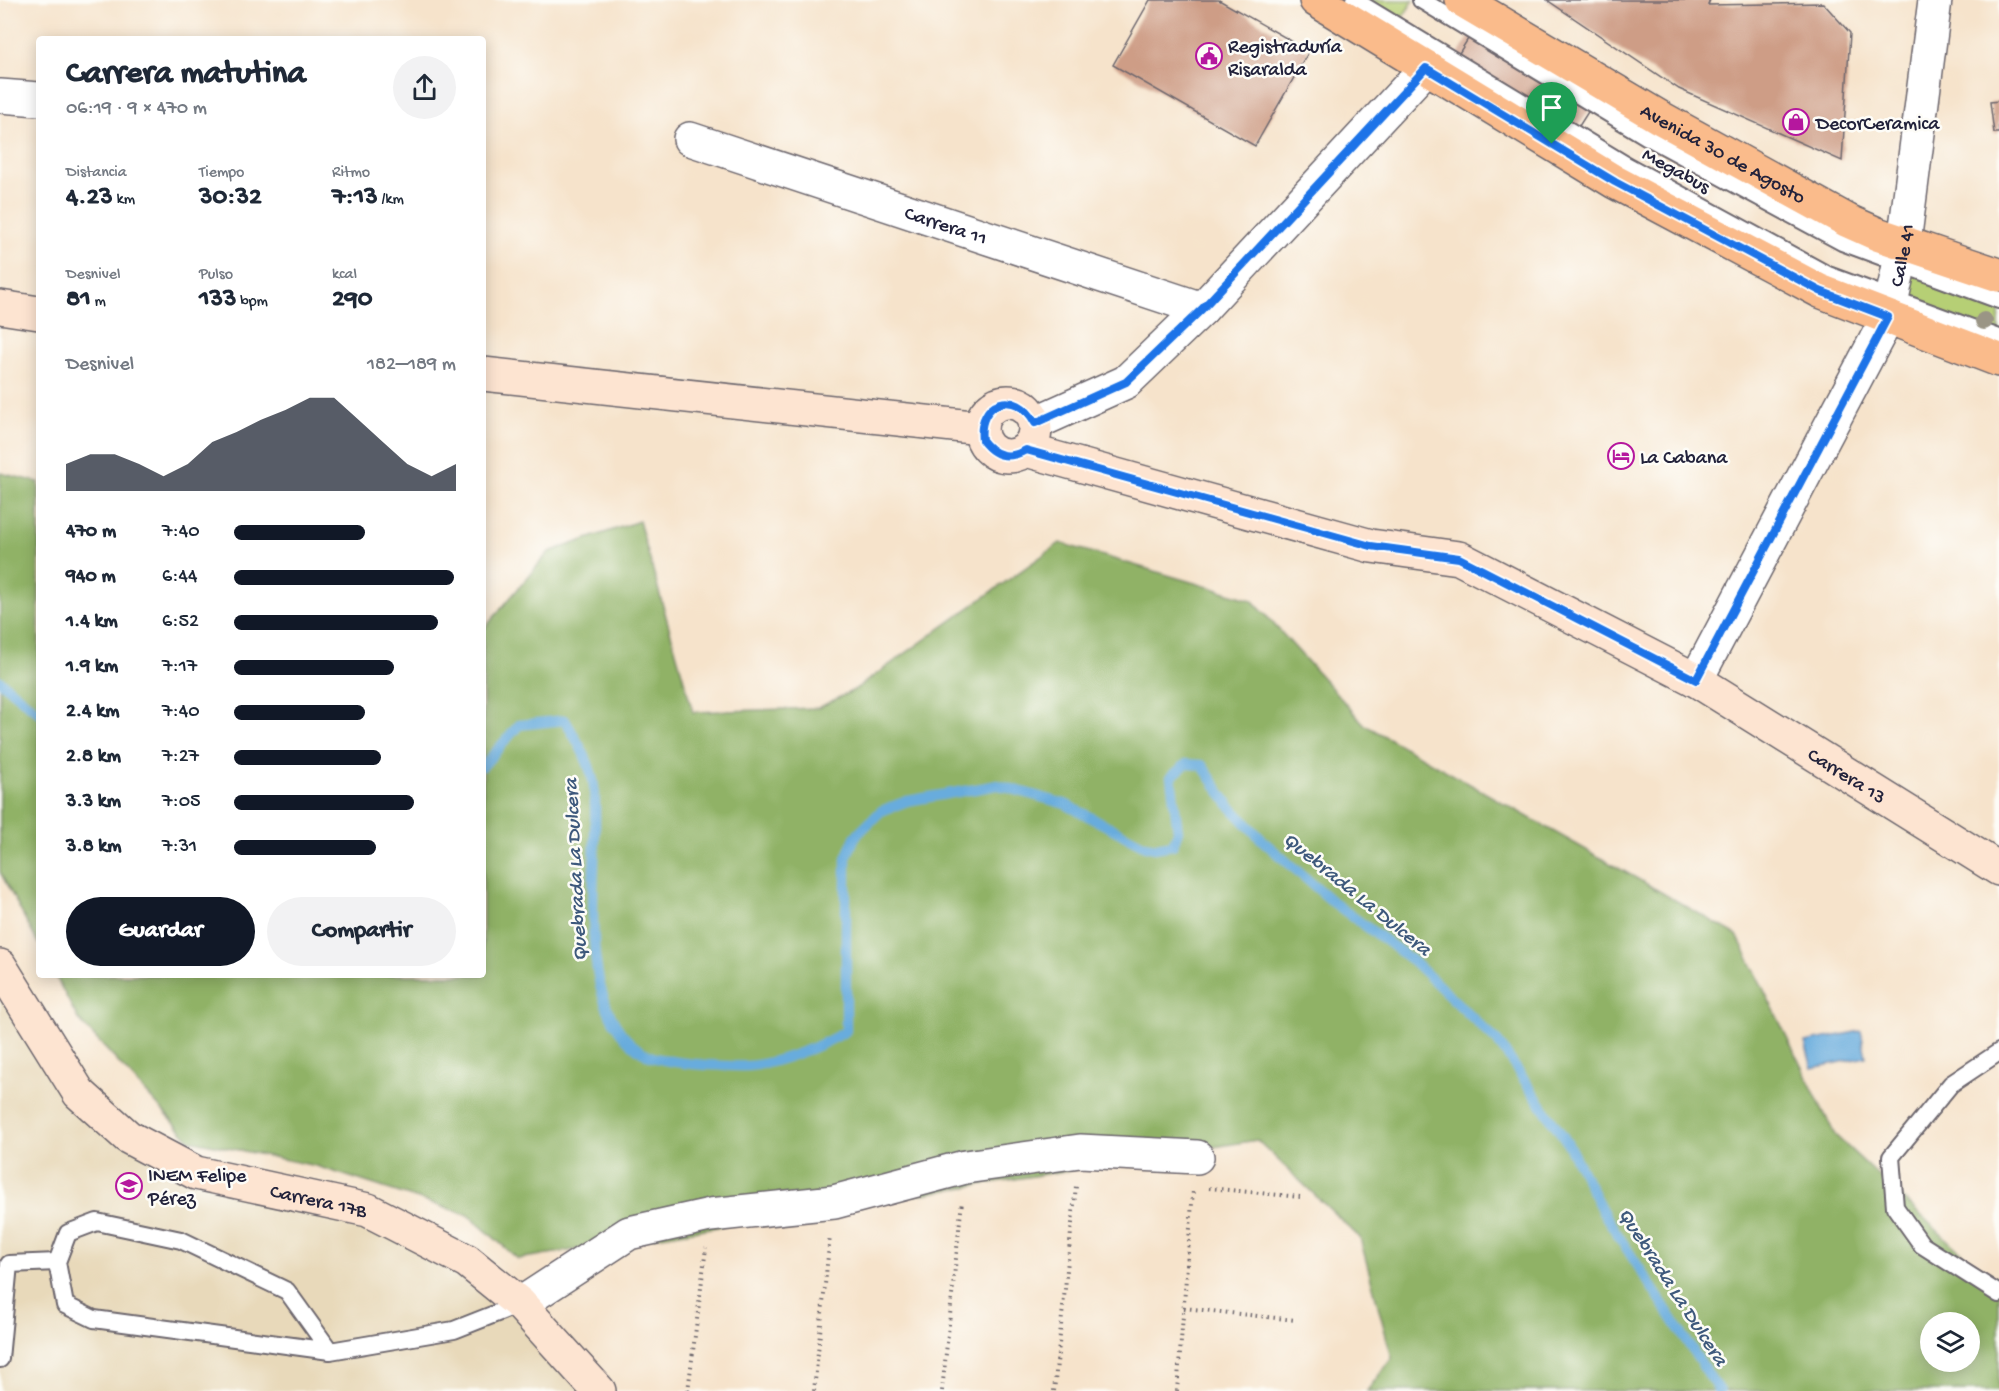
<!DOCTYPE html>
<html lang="es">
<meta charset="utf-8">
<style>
:root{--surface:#fff;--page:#f2f2f3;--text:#1f2937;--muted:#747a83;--accent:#111827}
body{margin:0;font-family:"Gochi Hand",sans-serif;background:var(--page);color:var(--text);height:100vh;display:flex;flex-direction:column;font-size:22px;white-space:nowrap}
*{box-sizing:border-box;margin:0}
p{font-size:20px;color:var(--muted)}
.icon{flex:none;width:33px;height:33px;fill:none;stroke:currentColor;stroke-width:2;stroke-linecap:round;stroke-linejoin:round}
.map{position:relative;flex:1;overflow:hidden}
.side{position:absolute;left:36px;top:36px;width:450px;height:942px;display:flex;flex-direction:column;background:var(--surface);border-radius:6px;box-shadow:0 3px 15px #0003}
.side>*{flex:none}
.tools{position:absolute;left:1920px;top:1312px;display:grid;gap:12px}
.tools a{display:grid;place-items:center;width:60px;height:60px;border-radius:50%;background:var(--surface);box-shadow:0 3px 15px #0003;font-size:30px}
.pin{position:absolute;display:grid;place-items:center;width:51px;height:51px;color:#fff;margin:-62px -26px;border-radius:50% 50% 50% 0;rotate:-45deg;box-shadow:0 0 6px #0007}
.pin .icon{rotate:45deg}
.round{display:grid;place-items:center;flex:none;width:63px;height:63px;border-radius:32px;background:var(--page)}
.head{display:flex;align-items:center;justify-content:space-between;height:102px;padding:0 30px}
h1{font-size:33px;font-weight:700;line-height:45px}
.figures{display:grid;grid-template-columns:repeat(3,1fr);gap:9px;height:102px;padding:6px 30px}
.figures div{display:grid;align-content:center}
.figures b{font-size:26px;font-weight:700}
.figures small{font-size:16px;font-weight:400}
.figures p{font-size:16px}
.chart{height:168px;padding:12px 30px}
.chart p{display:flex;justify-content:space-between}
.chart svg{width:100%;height:108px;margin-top:6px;fill:var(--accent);opacity:.7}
.action{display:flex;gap:12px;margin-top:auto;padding:12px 30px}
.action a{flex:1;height:69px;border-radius:36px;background:var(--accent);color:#fff;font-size:24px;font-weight:700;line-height:69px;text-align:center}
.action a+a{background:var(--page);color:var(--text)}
ul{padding:0 30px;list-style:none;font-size:20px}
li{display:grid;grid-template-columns:96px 72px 1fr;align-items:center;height:45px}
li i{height:15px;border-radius:8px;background:var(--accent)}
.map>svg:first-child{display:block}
.built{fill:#e8d9ba}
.green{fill:#b6cf74;stroke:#6c7858;stroke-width:1.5}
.forest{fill:#90b266;stroke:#596a50;stroke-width:1.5;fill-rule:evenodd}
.water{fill:#68acdd;stroke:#45678c;stroke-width:1.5}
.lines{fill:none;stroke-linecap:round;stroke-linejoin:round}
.stream{stroke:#68acdd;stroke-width:10}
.building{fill:#ce9d86}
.lane-casing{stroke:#6c666d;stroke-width:20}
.street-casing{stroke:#6c666d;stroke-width:36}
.secondary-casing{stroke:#6c666d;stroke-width:36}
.primary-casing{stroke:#6c666d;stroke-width:36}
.path{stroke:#6c666d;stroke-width:4;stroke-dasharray:1.5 4.5;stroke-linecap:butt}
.lane{stroke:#fff;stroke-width:16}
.street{stroke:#fff;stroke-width:33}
.secondary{stroke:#fde4d1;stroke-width:33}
.primary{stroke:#fabb8b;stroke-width:33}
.tree{fill:#9a9585}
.route-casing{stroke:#fff;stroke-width:12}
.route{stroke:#1a73e8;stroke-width:8}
.labels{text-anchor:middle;stroke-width:5;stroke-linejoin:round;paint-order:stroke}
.poi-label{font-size:20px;fill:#22223b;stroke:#fdfcf7;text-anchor:start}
.street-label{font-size:20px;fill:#22223b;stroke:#fdfcf7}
.water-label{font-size:21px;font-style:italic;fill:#3e597c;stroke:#fdfcf7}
</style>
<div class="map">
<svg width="1999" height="1391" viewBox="0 0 1999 1391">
<rect width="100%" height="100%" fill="#fdfcf7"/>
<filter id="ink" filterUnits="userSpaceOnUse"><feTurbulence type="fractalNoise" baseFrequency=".0167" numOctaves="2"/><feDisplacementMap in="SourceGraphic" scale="12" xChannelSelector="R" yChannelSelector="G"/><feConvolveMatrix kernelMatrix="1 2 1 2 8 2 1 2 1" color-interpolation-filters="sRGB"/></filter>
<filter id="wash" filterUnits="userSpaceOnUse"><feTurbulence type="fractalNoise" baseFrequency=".008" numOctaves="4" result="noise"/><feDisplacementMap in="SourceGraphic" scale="24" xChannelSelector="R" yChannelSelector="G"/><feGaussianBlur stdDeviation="1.35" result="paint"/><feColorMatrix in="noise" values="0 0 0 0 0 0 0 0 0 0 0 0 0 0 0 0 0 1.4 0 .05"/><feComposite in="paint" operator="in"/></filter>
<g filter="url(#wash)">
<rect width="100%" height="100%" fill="#f6e3cb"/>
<path class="built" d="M0,966L128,1137L321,1200L467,1261L599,1391H0Z"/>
<g class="green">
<path d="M1354,0H1414L1396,27Z"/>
<path d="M1899,263L1999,300V338L1891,298Z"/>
</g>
<g class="forest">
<path d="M0,473L39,482V945L0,872Z"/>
<path d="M639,521L693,712L818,708L854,690L1060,543L1252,600L1365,725L1737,935L1835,1135L1999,1288V1391H1367L1392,1358L1360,1238L1257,1140L518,1259L468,1215L316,1166L190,1140L78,1019L55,975H483V630L549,552ZM1930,1323H1970V1362H1930Z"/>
</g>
<path class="water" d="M1861,1031L1866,1057L1812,1068L1805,1042Z"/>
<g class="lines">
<g class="stream">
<path d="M0,681L39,713"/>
<path d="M483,766L519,725L565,720C577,741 591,762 594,787C602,860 568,1009 644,1053C656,1061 692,1064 707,1065C720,1065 735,1067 748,1066C775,1064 823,1046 846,1031V858L855,837L881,811L907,801L998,785L1065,804L1145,846L1155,848L1173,845L1178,831L1171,777L1186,764L1202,765L1229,805L1263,841L1334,903L1413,961L1498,1042L1567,1142L1603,1212L1719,1391"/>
</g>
</g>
<g id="blocks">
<g class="building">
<path d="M1150,0H1219L1309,51L1255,146L1113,65Z"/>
<path d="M1547,0H1710L1708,5L1823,3L1850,33L1842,161L1679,89Z"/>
<path d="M1473,31L1593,104L1574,134L1454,61Z"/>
<path d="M1999,101V133H1994L1990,102Z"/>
</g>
</g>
</g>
<g filter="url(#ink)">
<use href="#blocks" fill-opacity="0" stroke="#6c666d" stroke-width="1.5"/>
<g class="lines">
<defs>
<g id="lane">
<path d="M1354,0L1626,165L1806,263L1828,275L1999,338"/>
<path d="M1421,0L1646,136L1842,242L1999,300"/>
<path d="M1999,1052L1951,1084L1891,1157L1895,1207L1922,1245L1999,1294"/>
<path d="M330,1351L287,1291L181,1240L97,1222L68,1233L57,1262L65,1305L94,1319L330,1351L454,1330L520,1304"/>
<path d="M0,1359L9,1264L57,1262"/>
</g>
<g id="street">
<path d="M0,96L39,99"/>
<path id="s1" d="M690,139L1202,309"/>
<path d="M1035,423L1126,382L1202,309L1426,68"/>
<path id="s2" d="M1696,680L1888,317L1904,243L1935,0"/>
<path d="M520,1304L629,1233L710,1215L834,1202L965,1167L1080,1151L1197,1157"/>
</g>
<g id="secondary">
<path d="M0,307L39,313"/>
<path d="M483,374L981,428"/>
<circle cx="1008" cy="429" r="27"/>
<path id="s3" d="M1026,450L1371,546L1459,558L1696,680L1999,869"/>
<path id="s4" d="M0,966L79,1093L128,1137L196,1173L368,1210L467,1261L520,1304L599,1391"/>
</g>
<g id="primary">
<path d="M1316,0L1615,182L1820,291L1999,360"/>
<path id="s5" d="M1462,0L1659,117L1848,221L1877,234L1999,275"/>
</g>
</defs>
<use href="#lane" class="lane-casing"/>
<use href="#street" class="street-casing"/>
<use href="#secondary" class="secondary-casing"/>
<use href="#primary" class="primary-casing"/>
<g class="path">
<path d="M1209,1188L1300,1197"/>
<path d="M1184,1308L1295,1320"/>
<path d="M688,1391L706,1248"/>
<path d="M814,1391L830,1236"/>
<path d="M942,1391L962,1201"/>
<path d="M1054,1391L1076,1186"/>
<path d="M1177,1391L1193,1190"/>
</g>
<use href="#lane" class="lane"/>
<use href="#street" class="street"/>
<use href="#secondary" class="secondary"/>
<use href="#primary" class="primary"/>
</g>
<circle class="tree" cx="1984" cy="321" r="9"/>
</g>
<g class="lines" filter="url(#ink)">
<defs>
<path id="route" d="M1426,68L1615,182L1820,291L1888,317L1696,680L1459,558L1371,546L1026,450C1008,460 994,456 982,440C977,400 1017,388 1035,423L1126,382L1202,309Z"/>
</defs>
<use href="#route" class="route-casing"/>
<use href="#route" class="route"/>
</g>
<defs>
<symbol id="civic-ring" viewBox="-11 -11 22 22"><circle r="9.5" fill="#fdfcf7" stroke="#b5179e" stroke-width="1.5"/><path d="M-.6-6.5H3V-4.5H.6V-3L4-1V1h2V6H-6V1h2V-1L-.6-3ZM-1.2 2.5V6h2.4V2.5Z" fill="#b5179e"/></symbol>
<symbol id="shop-ring" viewBox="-11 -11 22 22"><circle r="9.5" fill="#fdfcf7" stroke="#b5179e" stroke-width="1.5"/><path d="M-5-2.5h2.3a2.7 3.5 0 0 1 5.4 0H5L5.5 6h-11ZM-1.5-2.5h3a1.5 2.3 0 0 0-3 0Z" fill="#b5179e"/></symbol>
<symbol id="hotel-ring" viewBox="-11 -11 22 22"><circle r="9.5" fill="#fdfcf7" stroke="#b5179e" stroke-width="1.5"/><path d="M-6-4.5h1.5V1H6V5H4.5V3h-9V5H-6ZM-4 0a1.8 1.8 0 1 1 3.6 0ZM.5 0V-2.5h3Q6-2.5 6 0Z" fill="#b5179e"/></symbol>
<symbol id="school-ring" viewBox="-11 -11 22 22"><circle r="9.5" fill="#fdfcf7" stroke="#b5179e" stroke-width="1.5"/><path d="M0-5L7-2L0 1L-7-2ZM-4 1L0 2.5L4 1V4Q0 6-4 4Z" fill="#b5179e"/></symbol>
</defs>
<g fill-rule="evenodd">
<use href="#civic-ring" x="1194" y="41" width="30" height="30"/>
<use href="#shop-ring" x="1781" y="107" width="30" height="30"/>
<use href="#hotel-ring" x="1606" y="441" width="30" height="30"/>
<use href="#school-ring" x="114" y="1171" width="30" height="30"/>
</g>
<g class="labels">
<g class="poi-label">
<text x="1228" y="52">Registraduría<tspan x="1228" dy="23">Risaralda</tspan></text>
<text x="1816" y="129">DecorCeramica</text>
<text x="1640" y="463">La Cabana</text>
<text x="148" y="1181">INEM Felipe<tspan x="148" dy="23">Pérez</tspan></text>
</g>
<g class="street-label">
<text dy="7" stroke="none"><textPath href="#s5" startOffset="303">Avenida 30 de Agosto</textPath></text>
<text transform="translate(1677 169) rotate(29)" y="7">Megabus</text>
<text dy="7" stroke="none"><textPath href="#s1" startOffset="270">Carrera 11</textPath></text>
<text dy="7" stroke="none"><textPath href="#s2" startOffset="474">Calle 41</textPath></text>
<text dy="7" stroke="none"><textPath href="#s3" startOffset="892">Carrera 13</textPath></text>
<text dy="7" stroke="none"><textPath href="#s4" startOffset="418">Carrera 17B</textPath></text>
</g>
<g class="water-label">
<text transform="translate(574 870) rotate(-93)" y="7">Quebrada La Dulcera</text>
<text transform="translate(1358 893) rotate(39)" y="7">Quebrada La Dulcera</text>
<text transform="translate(1674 1286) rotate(57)" y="7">Quebrada La Dulcera</text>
</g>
</g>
</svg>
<div class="tools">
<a><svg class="icon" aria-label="layers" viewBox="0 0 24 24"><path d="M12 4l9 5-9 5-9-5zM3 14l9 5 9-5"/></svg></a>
</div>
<div class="pin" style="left:1552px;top:144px;background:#1e9e55"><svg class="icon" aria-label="arrive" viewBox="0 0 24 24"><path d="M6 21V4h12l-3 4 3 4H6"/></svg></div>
<section class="side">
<div class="head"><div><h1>Carrera matutina</h1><p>06:19 · 9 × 470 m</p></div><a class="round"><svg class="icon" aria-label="share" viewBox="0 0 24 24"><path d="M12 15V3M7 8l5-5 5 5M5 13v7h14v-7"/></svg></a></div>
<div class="figures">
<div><p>Distancia</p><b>4.23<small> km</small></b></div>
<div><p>Tiempo</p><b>30:32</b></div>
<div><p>Ritmo</p><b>7:13<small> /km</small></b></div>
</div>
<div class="figures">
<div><p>Desnivel</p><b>81<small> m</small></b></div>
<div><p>Pulso</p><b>133<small> bpm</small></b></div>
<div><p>kcal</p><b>290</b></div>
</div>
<div class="chart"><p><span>Desnivel</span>182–189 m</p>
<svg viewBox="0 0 160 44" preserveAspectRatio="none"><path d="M0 44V33L10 29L20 29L30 33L40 38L50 33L60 24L70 20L80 15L90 11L100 6L110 6L120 15L130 24L140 33L150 38L160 33V44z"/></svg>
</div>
<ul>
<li><b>470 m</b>7:40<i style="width:59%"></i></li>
<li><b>940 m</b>6:44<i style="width:99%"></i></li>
<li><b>1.4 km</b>6:52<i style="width:92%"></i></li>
<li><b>1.9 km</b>7:17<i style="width:72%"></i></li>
<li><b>2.4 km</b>7:40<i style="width:59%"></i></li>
<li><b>2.8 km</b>7:27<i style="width:66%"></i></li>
<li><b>3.3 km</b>7:05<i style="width:81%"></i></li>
<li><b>3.8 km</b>7:31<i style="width:64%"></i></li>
</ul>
<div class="action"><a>Guardar</a><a>Compartir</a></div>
</section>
</div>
